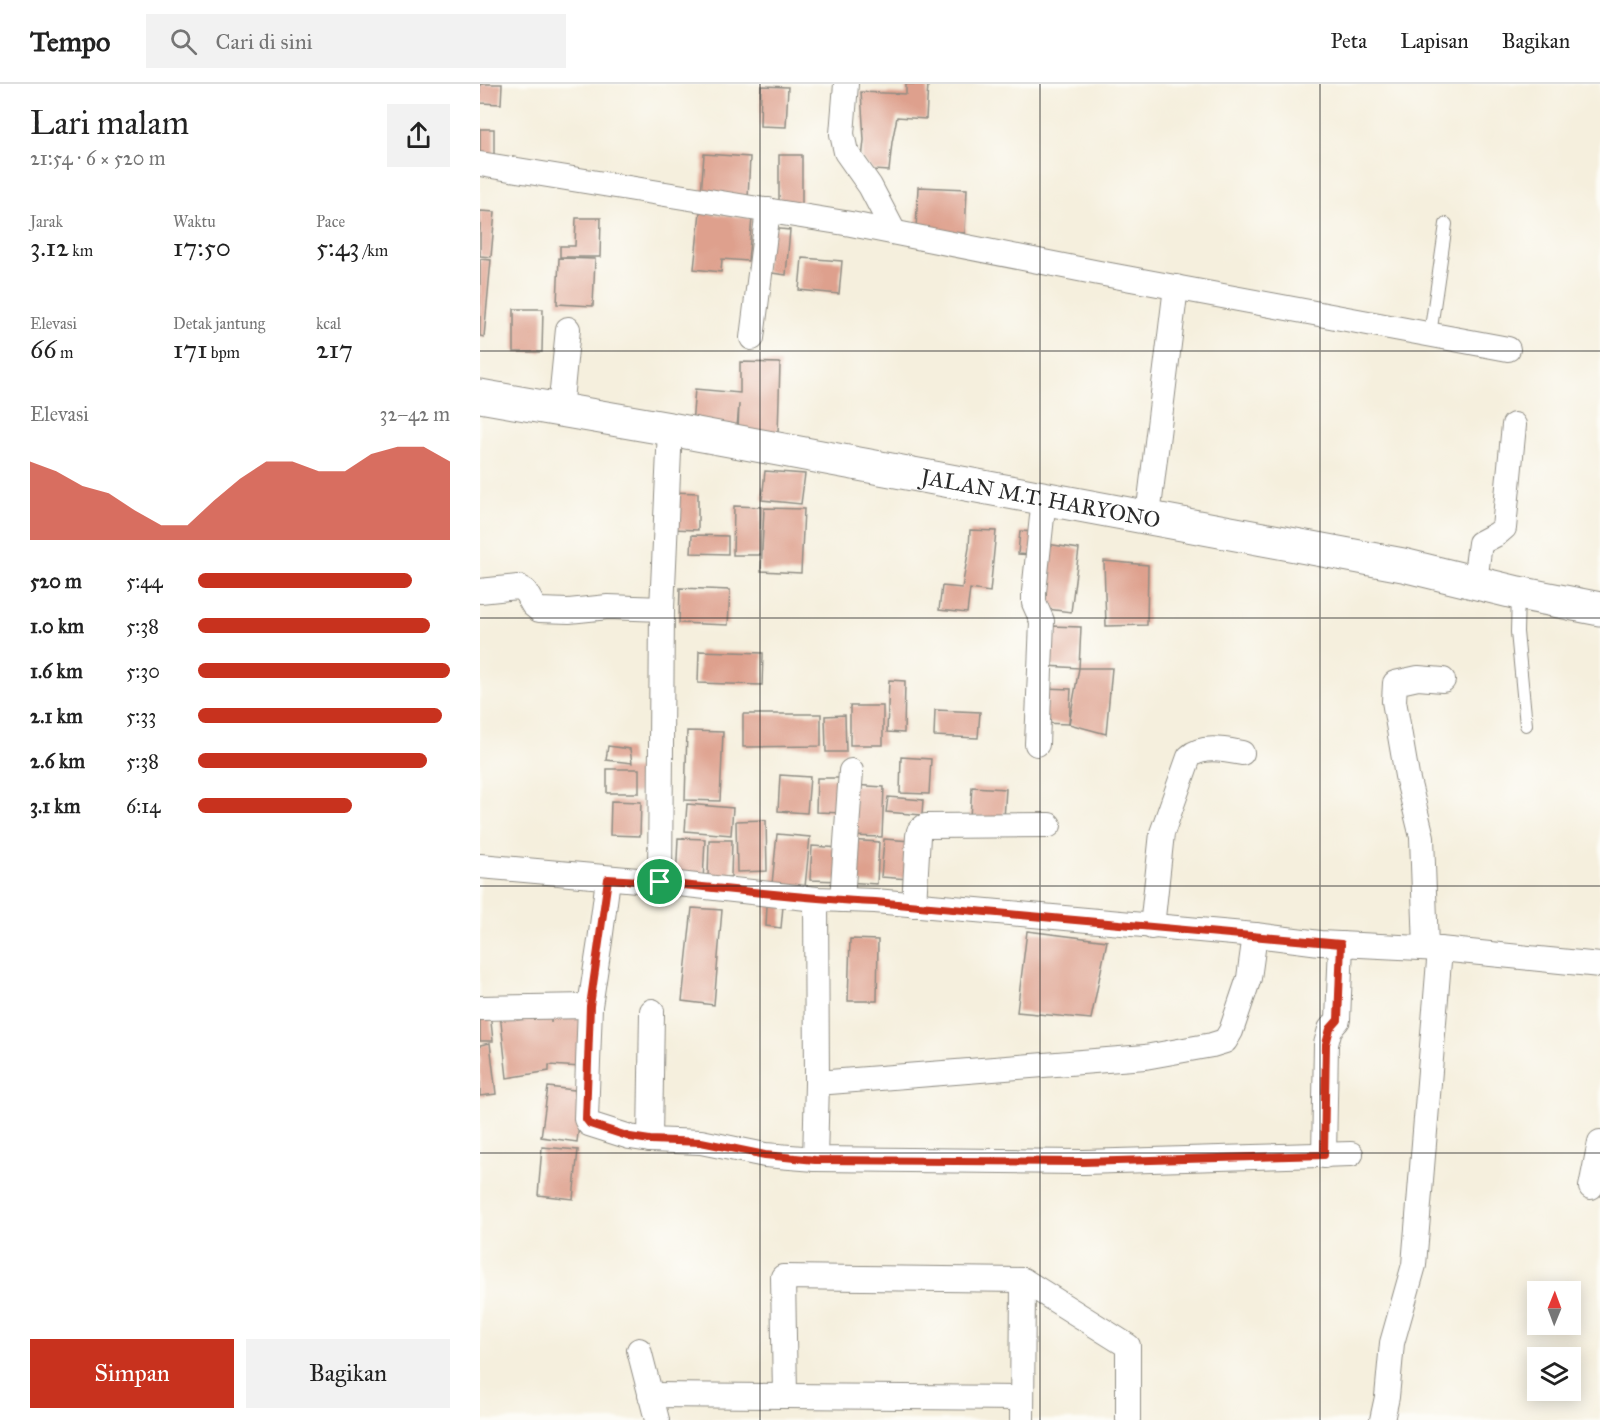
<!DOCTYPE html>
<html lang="id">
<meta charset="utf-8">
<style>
:root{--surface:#fff;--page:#f2f2f2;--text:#222;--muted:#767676;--line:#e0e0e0;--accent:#c8321e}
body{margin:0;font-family:"IM FELL Great Primer",serif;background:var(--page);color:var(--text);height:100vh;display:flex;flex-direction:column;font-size:22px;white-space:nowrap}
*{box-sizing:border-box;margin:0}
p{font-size:20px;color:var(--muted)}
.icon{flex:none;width:33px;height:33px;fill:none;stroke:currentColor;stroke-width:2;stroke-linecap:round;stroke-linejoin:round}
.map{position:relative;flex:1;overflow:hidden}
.drawer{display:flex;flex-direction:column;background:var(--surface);width:480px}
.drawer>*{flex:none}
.needle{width:39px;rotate:1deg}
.buttons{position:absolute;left:1047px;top:1197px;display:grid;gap:12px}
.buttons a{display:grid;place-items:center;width:54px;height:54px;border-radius:0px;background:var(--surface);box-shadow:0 3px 15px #0003;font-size:30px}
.pin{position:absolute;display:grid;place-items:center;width:51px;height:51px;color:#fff;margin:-26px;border:3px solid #fff;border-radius:50%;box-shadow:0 2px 6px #0007}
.round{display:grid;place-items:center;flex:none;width:63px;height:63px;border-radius:0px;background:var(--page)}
.summary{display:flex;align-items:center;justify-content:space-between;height:102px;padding:0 30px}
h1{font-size:33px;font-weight:600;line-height:45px}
.metrics{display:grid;grid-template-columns:repeat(3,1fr);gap:9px;height:102px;padding:6px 30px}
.metrics div{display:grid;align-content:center}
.metrics b{font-size:26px;font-weight:600}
.metrics small{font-size:16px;font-weight:400}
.metrics p{font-size:16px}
.chart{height:168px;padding:12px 30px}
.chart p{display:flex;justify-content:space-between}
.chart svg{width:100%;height:108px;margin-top:6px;fill:var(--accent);opacity:.7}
.cta{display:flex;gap:12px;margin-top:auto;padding:12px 30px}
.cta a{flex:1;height:69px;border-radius:0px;background:var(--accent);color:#fff;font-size:24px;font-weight:600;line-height:69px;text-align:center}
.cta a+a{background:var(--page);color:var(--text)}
ul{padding:0 30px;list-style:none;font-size:20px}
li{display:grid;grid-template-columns:96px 72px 1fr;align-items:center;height:45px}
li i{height:15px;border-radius:8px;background:var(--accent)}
header{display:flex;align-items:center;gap:36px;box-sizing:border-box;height:84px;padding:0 30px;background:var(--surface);border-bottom:2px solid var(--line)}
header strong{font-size:28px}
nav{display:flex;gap:33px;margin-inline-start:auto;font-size:21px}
.search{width:420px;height:54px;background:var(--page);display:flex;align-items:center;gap:15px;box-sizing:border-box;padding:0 21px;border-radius:0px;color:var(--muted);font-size:22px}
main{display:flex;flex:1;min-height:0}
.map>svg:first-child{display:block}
.building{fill:#dea08d}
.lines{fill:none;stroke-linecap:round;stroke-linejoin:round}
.service-casing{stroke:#908d84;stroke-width:14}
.minor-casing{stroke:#908d84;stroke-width:26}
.secondary-casing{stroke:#908d84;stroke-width:35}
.service{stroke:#fff;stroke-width:12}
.minor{stroke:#fff;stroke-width:24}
.secondary{stroke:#fff;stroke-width:33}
.route-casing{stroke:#fff;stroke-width:12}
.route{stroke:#c8321e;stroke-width:8}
.grid{fill:none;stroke:#2b2b2b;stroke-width:1.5;stroke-opacity:0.55}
.labels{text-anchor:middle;stroke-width:4.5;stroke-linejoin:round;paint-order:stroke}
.street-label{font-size:22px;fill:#2b2b2b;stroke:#fdfcf7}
</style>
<header>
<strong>Tempo</strong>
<div class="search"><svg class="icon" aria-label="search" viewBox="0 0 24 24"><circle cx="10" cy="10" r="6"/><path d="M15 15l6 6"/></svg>Cari di sini</div>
<nav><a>Peta</a><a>Lapisan</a><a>Bagikan</a></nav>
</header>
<main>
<section class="drawer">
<div class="summary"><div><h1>Lari malam</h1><p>21:54 · 6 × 520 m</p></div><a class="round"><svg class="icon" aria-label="share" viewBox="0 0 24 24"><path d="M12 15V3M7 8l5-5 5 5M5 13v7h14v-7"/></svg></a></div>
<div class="metrics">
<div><p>Jarak</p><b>3.12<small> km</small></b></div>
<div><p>Waktu</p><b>17:50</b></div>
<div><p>Pace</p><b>5:43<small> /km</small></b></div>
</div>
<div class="metrics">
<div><p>Elevasi</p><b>66<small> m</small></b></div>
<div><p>Detak jantung</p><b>171<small> bpm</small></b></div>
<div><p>kcal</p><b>217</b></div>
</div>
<div class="chart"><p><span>Elevasi</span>32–42 m</p>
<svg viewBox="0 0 160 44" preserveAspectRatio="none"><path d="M0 44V12L10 16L20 22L30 25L40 32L50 38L60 38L70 28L80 19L90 12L100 12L110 16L120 16L130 9L140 6L150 6L160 12V44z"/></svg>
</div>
<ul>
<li><b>520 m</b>5:44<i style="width:85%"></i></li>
<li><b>1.0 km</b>5:38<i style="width:92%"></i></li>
<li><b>1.6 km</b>5:30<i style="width:100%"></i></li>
<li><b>2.1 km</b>5:33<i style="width:97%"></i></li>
<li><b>2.6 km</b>5:38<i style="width:91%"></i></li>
<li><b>3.1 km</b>6:14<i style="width:61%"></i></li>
</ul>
<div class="cta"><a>Simpan</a><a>Bagikan</a></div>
</section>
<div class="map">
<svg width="1120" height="1336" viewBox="0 0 1120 1336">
<rect width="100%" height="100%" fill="#fdfcf7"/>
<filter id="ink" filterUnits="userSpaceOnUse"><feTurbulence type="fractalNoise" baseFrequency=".0167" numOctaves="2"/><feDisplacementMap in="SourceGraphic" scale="12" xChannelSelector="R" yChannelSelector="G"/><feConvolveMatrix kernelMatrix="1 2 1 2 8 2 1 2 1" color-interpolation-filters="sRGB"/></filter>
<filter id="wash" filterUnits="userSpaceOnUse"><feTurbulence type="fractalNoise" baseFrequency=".008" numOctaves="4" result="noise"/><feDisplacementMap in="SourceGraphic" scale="24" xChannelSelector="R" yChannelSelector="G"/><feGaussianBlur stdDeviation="1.35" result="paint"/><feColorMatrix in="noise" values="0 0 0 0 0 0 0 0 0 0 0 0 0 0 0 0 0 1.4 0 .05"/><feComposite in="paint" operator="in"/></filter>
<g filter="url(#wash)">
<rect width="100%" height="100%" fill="#f5efdd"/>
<g id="blocks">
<g class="building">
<path d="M0,0H22L21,20L0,19Z"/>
<path d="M426,0H448L446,35L417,33L412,58L409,87L393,86L382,75L384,56L381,8L426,10Z"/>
<path d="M281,2L308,3L306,43L280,42Z"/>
<rect x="0" y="45" width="14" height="26"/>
<path d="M224,70L270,73L268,114L221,111Z"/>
<rect x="299" y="71" width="23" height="52"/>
<path d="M438,103L487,105L485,149L436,146Z"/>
<path d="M0,127L15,128L11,173L0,172Z"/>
<path d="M220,128L272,134L268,177L242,175L241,188L214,185Z"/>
<path d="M96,134H121L120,173H80V162H95Z"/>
<path d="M289,144L310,146L306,191L285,188Z"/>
<path d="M79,174L115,175L113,222L77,220Z"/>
<path d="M322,174L362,177L359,210L319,206Z"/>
<path d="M0,175L11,176L4,253L0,252Z"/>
<path d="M34,225H63L62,268H34Z"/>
<path d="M260,278L300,279L298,350L258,348L259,320L257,343L212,340L215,305L260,309Z"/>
<path d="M285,387L325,390L321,420L282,416Z"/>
<path d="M192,408L218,409V446L192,445Z"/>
<path d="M254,422L281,423L280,471H253Z"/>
<path d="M284,424L324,425L321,489L281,487Z"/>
<path d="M490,446L516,447L510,508L490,505L487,529L459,526L462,502L482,504L489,464Z"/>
<path d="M540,447L555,448L553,471L538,470Z"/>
<path d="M212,451L248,452V470L211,469Z"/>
<path d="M567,460L599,465L591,528L559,524Z"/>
<path d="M624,477L668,481L667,541L626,542Z"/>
<path d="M200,504L250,506L248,541L199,539Z"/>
<path d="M570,542L601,543L599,584L567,582Z"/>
<path d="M219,567L283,569L282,601L218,599Z"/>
<path d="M599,584H632L626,650L589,640Z"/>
<path d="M409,596L425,597L424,649L407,648Z"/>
<path d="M563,604L591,605L589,640L561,639Z"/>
<rect x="370" y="622" width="33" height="39"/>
<path d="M455,626L500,628L498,654L454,652Z"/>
<path d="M263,630H341V662L263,663Z"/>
<path d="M365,631L366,668H346L345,632Z"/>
<path d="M207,647L243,648L240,717L205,716Z"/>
<path d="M128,662L150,665L152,679L126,676Z"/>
<path d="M421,673L451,675L449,710L420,709Z"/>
<rect x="127" y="685" width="32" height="24"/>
<path d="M300,691L330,693L327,729L298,727Z"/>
<path d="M337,694H365V729L336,728Z"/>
<path d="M372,701L404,703L402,753L370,752Z"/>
<path d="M492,703L526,705L524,735L490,733Z"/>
<path d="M408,713L443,716L442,731L406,728Z"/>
<path d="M131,717L161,718L160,752L130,751Z"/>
<path d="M207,720L253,724L251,751L205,747Z"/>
<path d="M286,736L287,787L257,788L256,737Z"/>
<path d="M297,750L330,753L325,803L292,800Z"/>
<path d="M198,754L225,755L223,798L196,797Z"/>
<path d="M404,755L431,757L429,795L401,793Z"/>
<path d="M229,756H252L251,793H228Z"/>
<path d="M367,756L399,758L397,800L364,798Z"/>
<path d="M332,762L361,764L360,797L330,796Z"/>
<path d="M287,821L303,822L301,844L286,842Z"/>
<path d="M212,824L242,826L234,921L202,917Z"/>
<path d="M547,847L627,857L611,935L537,928Z"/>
<path d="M370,855L398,856L397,917H368Z"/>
<path d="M72,925L105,927L102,983L69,981V987L27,994L20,929L37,928V936L71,933V939Z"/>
<path d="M10,928L13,957H0V929Z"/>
<path d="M10,959L16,1010L0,1012V961Z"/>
<path d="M68,1003L103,1007L97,1058L61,1053Z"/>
<path d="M62,1063L98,1066L93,1115L58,1111Z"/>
</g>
</g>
</g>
<g filter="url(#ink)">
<use href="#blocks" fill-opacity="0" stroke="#908d84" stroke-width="1.5"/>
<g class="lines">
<defs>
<g id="service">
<path d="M950,251L966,140"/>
<path d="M1038,510L1037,548L1046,641"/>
</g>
<g id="minor">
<path d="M366,0L362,50L366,68L390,102L414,148"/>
<path d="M0,80L371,140L619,189L1028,265"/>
<path d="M272,254L288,126"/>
<path d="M80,326L88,245"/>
<path d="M668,432L696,203"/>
<path d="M995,498L1000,459L1017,450L1024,444L1034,341"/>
<path d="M0,507L38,503L45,507L53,521L59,526L89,527L128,523L182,525"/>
<path d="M557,660L562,537L554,519V508L564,414"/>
<path d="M0,782L180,798L336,815L395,817L775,851L840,859L960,865L1120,881"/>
<path d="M128,795L120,857L110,922L106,1035L109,1040L150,1053L170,1056L221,1058L285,1071L335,1075L603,1078L871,1070"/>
<path d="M180,798L182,525L190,345"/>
<path d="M336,815L337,999"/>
<path d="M362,816L371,687"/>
<path d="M434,821L438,752L439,747L445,742L569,741"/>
<path d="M672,843L682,749L709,673C722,661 745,666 762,669"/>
<path d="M946,864L942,753L927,692L914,617L915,599L938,594L963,596"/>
<path d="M0,924L110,922"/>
<path d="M170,1056L172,927"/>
<path d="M844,1072L846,960L850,945L858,936L861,860"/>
<path d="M335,1075L337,999L665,973L732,961L745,957L751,947L769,894L775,851"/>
<path d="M1111,1103L1120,1058"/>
<path d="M159,1266L177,1336"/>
<path d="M170,1311L542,1314"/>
<path d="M305,1312L303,1193L543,1196L648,1262V1336"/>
<path d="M542,1336L543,1196"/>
<path d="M902,1336L907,1313L912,1259L934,1181L960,865"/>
</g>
<g id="secondary">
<path id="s1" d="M0,312L190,345L923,481L1038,509L1120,525"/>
</g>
</defs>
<use href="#service" class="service-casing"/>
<use href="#minor" class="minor-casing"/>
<use href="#secondary" class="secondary-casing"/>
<use href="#service" class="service"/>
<use href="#minor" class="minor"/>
<use href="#secondary" class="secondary"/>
</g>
</g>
<g class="lines" filter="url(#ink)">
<defs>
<path id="route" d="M128,795C217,800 305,814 395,818L861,860L858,936L850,945L846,960L844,1071L603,1078L335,1076L285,1071L221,1058L170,1056L150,1053L110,1040L106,1035L110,922Z"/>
</defs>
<use href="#route" class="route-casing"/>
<use href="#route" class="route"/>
</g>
<path class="grid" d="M280,0V1336M560,0V1336M840,0V1336M0,267H1120M0,534H1120M0,802H1120M0,1069H1120"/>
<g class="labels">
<g class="street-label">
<text dy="8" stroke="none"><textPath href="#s1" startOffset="570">JALAN M.T. HARYONO</textPath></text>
</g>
</g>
</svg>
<div class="buttons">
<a><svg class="needle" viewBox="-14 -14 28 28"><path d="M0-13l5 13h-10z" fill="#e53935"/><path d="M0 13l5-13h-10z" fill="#767676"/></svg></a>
<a><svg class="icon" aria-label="layers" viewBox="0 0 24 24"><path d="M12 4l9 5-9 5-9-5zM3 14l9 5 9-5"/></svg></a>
</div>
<div class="pin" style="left:180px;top:798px;background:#1e9e55"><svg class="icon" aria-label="arrive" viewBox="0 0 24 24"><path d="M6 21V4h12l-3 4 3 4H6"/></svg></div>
</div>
</main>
